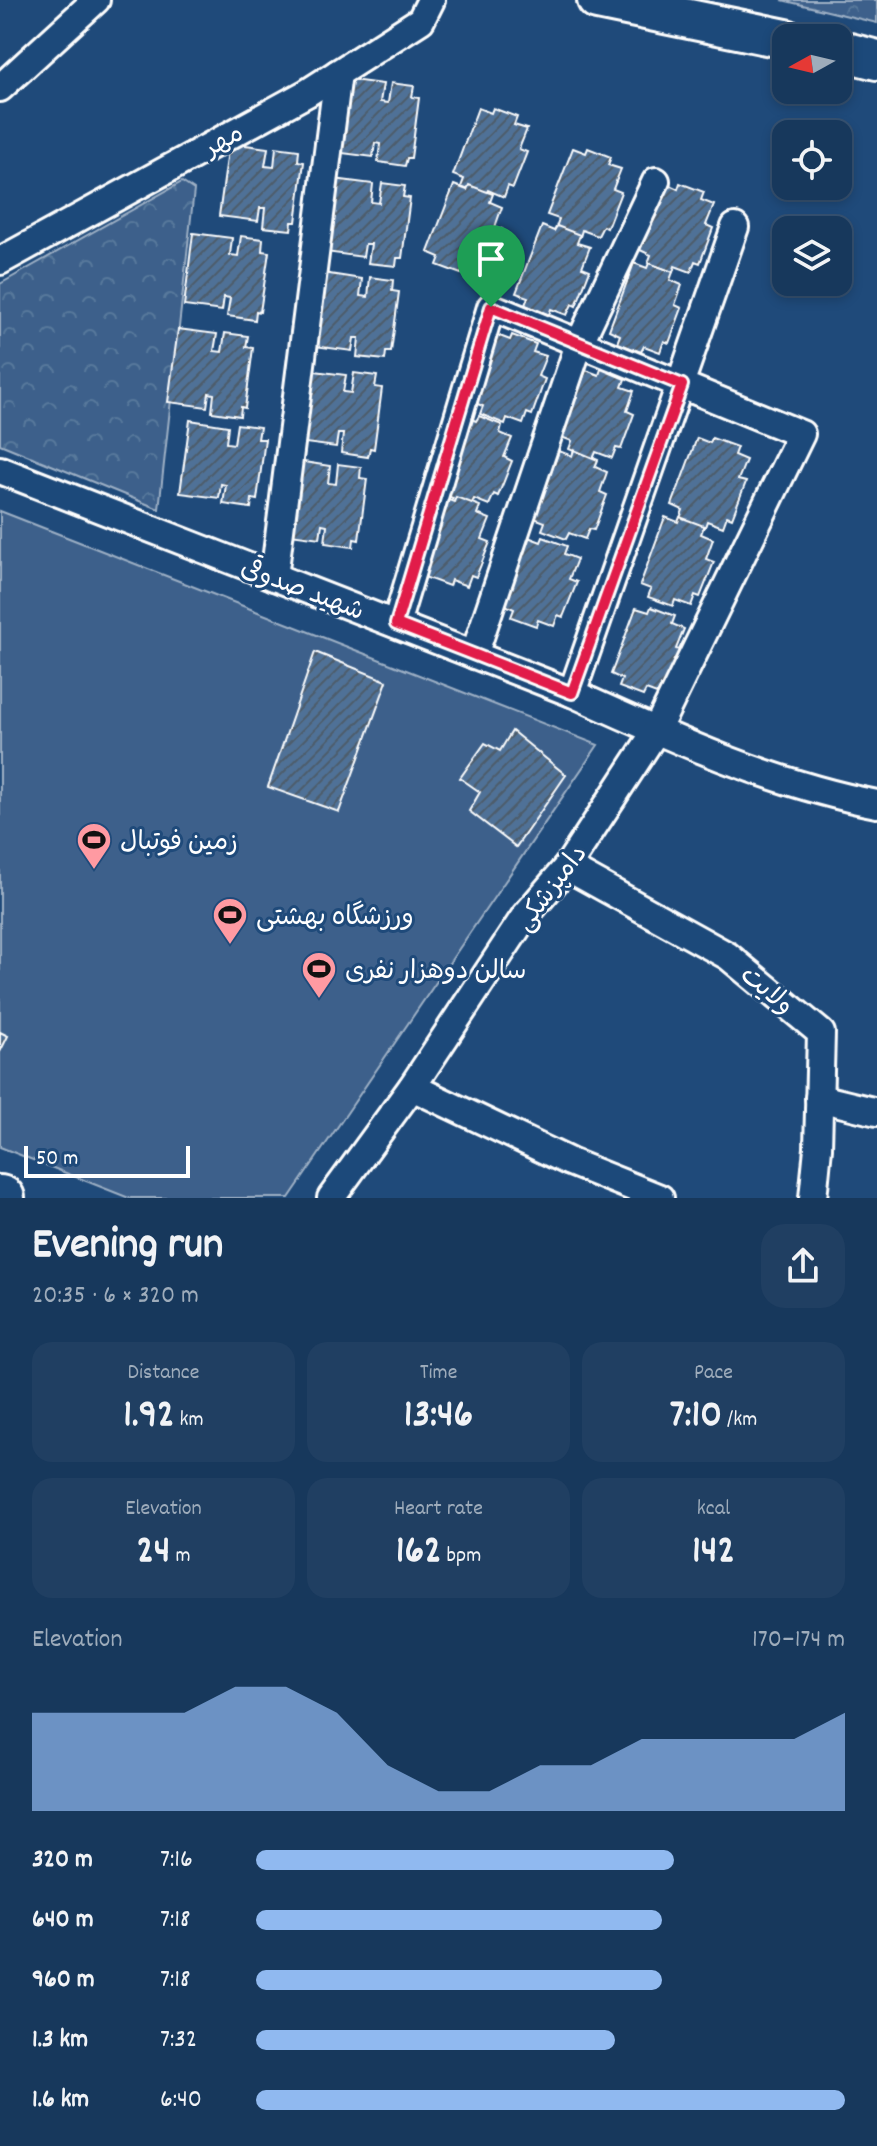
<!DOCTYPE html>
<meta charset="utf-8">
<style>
:root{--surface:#17385c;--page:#203f62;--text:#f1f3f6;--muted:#9eacbb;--line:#365272;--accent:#90b9f0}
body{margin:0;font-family:Dekko,"Playpen Sans Arabic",sans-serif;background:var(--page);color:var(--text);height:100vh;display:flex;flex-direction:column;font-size:30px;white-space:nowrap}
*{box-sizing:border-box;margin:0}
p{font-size:26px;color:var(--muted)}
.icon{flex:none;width:44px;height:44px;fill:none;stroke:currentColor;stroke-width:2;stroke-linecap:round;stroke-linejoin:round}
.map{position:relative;height:1198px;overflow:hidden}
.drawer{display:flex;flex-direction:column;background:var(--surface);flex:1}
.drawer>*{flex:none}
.needle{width:52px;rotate:262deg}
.tools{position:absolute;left:772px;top:24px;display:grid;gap:16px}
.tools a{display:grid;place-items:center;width:80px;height:80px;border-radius:16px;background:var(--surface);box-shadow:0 4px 12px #0003,0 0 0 2px var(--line);font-size:40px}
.scale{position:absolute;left:24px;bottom:20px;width:166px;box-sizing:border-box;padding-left:8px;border:4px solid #fff;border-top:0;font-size:22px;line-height:28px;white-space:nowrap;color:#fff;-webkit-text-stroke:6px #1f4a7a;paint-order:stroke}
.pin{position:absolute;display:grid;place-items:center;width:68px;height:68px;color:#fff;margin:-82px -34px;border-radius:50% 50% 50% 0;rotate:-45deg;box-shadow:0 0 8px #0007}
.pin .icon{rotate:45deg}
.round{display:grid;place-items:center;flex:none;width:84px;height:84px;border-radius:24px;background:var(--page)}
.headline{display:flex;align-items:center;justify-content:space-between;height:136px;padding:0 32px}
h1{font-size:44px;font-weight:700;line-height:60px}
.figures{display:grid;grid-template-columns:repeat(3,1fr);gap:12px;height:136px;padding:8px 32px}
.figures div{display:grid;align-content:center;border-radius:20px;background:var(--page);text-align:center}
.figures b{font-size:40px;font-weight:700}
.figures small{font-size:22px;font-weight:400}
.figures p{font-size:22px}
.chart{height:224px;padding:16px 32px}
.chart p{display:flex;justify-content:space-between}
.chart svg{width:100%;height:144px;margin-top:8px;fill:var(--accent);opacity:.7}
ul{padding:0 32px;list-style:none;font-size:26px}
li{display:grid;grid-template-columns:128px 96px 1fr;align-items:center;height:60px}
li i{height:20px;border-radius:10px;background:var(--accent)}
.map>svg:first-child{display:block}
.grass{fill:#3c618b;stroke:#9eb0c5;stroke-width:2}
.park{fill:url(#park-crowns);stroke:#9eb0c5;stroke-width:2}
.building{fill:url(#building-hatch);stroke:#fff;stroke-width:2}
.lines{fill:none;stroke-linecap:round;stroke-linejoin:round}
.minor-casing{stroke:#fff;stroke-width:32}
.secondary-casing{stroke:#fff;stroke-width:44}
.primary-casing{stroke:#fff;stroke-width:48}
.minor{stroke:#1f4a7a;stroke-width:26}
.secondary{stroke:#1f4a7a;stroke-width:38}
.primary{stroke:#1f4a7a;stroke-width:42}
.route-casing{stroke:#fff;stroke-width:16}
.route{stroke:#e11d48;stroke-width:10}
.labels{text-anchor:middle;stroke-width:6;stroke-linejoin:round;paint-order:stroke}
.street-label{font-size:26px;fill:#fff;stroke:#1f4a7a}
.poi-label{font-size:26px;fill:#fff;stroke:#1f4a7a;text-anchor:start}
</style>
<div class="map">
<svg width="877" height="1198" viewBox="0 0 877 1198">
<defs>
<pattern id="park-crowns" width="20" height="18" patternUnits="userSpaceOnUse" patternTransform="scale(2)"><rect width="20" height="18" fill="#3c618b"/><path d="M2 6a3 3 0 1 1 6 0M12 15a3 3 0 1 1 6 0" fill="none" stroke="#59799c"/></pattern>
<pattern id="building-hatch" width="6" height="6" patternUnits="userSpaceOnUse" patternTransform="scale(2)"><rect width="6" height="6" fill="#507197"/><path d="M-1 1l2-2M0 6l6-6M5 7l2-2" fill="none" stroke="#4e5b6a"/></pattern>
</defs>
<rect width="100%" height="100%" fill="#1f4a7a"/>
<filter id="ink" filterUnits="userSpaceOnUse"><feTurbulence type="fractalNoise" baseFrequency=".0125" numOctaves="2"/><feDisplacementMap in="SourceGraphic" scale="16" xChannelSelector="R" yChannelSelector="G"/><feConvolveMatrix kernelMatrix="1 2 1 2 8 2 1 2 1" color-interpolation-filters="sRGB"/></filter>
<g filter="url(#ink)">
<path class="grass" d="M0,511L598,745L289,1198H129L0,1147Z"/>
<g class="park">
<path d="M782,0H877V23Z"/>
<path d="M182,182L194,190L159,509L0,444V284Z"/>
</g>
<g class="building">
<path d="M344,79L383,84L380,102L388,103L391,83L414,86L412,97L419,98L411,158H407L405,166L378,162L380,144L375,143L373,157L334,152Z"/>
<path d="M478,108L491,113L493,108L517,117L514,125L527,129L519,149L527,152L513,188L508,186L504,197L488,190L486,197L461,187L464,179L453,175Z"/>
<path d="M229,143L268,148L265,166L274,167L276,147L299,150L298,161L304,162L296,222H292L291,230L263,227L265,208H260L258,221L219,216Z"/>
<path d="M573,148L586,153L588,148L611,157L608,165L621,169L613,189L621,192L607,228L603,226L598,236L582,230L580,237L556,227L559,219L547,215Z"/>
<path d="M334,179L373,184L371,202L379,203L382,183L405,186L403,197L410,198L402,258H397L396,266L368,263L371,244H365L363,257L325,252Z"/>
<path d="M665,183L678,189L680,183L704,192L701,200L714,205L706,225L713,228L700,263L695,261L691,272L675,266L673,272L648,263L651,255L640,250Z"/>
<path d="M454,185L467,190L469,185L493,194L490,202L502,207L495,227L502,229L489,265L484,263L479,274L464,268L461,274L437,265L440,257L428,252Z"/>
<path d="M542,226L554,231L557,226L580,235L577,243L590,247L582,267L590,270L576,306L572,304L567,315L551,309L549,315L525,305L528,297L516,293Z"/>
<path d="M193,233L232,238L230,255L238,256L241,236L263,239L262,251L269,252L260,312L256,311L255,320L227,316L230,298L224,297L222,311L184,306Z"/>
<path d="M634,263L647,268L649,263L673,272L670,280L682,285L675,305L682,308L669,343L664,341L660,352L644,346L641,352L617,343L620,335L609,330Z"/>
<path d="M323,273L362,279L360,296L368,297L370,277L393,280L392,291L399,292L391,352H386L385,360L357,357L359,338H354L352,351L314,346Z"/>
<path d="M178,329L217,334L214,351L222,352L225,333L248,336L246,347L253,348L245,408L241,407L240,416L212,412L214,394L209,393L207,407L168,402Z"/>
<path d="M497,335L510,340L512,335L536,344L533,352L546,356L538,376L545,379L532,415L527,413L523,424L507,418L505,424L480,414L483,406L472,402Z"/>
<path d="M601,369L625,379L622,387L634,391L627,411L634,414L621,449L616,448L612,458L596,452L593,459L569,449L572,441L561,437L586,370L599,375Z"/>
<path d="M307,370L346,375L343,392L351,393L354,373L377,376L375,387L382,388L374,449L370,448L368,457L341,453L343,434H338L336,447L297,442Z"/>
<path d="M464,416L476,421L479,416L502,425L500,433L512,438L504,457L512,461L498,496L494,494L489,505L474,499L471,505L447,496Z"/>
<path d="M190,420L228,426L226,443L234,444L237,424L260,427L258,439H265L257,500L252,499L251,508L223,504L226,485L221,484L219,498L180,493Z"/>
<path d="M697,438L710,443L712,438L737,447L734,455L746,460L738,480L746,482L732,518L727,516L723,527L707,521L705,527L680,518L683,510L672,505Z"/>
<path d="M574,450L598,460L595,467L607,472L600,492L607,495L594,530L589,529L585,539L569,533L566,539L542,530L545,522L534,518L559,451L572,456Z"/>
<path d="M291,460L330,466L328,483L336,484L338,464L361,467L360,478L367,479L359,540L354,539L353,547L325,543L327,525L322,524L320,538L282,533Z"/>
<path d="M441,497L454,502L456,497L480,506L477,514L490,519L482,539L490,542L476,577L471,575L467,586L451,580L449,586L424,577L427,569L416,564Z"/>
<path d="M665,517L678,522L680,517L704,526L701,534L713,539L706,559L714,562L700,597L695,595L691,606L675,600L673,606L648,597L651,589L640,585Z"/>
<path d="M528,537L541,542L543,537L567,546L564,554L577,559L569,579L577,582L563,617L558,615L554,626L538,620L536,626L511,617L514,609L503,604Z"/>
<path d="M651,607L675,616L672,624L684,629L676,649L684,652L662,696L646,690L643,696L619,687L622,679L611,674L636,608L649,612Z"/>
<path d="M315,652L387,681L339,812L268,787Z"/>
<path d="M512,731L566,775L516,847L469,811L480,792L460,778L485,743L500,751Z"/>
<path d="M0,1032L8,1036L0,1052Z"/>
</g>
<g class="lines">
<defs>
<g id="minor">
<path d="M0,88L96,0"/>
<path d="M0,261L307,93L421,20L431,0"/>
<path d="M0,470L572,693C669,737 772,784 877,804"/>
<path d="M274,577L338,73"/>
<path d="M474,655L579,344L656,181"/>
<path d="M572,693L735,227"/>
<path d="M567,867L728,956L821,1033L818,1148L813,1198"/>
<path d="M412,1087L570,1162L660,1198"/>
<path d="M819,1098L877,1112"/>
<path d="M331,1198L412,1087L525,916L567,867L656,731L801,434L491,307L396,624"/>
</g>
<g id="secondary">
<path d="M597,0L786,39"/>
<path d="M838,50L877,60"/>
</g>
<path id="primary" d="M0,1197L3,1198"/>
</defs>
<use href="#minor" class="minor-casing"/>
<use href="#secondary" class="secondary-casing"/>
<use href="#primary" class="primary-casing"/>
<use href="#minor" class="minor"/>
<use href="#secondary" class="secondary"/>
<use href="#primary" class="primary"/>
</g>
</g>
<g class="lines" filter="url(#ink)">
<defs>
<path id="route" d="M491,307L682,385L572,693L396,624Z"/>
</defs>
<use href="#route" class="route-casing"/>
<use href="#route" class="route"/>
</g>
<defs>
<symbol id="stadium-pin" viewBox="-11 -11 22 30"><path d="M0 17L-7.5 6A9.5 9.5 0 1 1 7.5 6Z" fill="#ff9aa2" stroke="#1f4a7a"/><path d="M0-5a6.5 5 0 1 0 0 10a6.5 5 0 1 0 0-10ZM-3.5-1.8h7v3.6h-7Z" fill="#111"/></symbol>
</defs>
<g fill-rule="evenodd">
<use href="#stadium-pin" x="74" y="820" width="40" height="54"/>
<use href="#stadium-pin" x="210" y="895" width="40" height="54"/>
<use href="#stadium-pin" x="299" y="949" width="40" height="54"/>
</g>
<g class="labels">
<g class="street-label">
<text transform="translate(223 139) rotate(-29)" y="9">مهر</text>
<text transform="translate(303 588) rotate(21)" y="9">شهید صدوقی</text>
<text transform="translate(550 887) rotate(-53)" y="9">دامپزشکی</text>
<text transform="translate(768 989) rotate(40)" y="9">ولایت</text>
</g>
<g class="poi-label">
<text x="120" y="849">زمین فوتبال</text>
<text x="256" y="924">ورزشگاه بهشتی</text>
<text x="345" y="978">سالن دوهزار نفری</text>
</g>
</g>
</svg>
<div class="tools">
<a><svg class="needle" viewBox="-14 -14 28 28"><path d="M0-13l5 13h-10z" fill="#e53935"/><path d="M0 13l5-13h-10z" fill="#9eacbb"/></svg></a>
<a><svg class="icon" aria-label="locate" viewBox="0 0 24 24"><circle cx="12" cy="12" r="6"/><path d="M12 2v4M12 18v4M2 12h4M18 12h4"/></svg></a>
<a><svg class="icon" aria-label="layers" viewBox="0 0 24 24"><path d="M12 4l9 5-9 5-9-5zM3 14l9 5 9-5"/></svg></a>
</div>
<div class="scale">50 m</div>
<div class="pin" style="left:491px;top:307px;background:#1e9e55"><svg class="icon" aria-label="arrive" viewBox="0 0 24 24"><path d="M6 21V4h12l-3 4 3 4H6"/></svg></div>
</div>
<section class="drawer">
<div class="headline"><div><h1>Evening run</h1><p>20:35 · 6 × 320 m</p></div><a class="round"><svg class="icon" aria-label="share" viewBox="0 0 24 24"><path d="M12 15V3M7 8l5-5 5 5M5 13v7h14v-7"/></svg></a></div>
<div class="figures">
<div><p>Distance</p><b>1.92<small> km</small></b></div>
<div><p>Time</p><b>13:46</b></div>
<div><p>Pace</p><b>7:10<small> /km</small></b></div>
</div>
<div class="figures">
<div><p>Elevation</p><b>24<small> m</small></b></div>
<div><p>Heart rate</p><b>162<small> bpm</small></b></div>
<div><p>kcal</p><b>142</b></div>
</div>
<div class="chart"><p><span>Elevation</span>170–174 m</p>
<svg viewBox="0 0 160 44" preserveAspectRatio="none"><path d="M0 44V14L10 14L20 14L30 14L40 6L50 6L60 14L70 30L80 38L90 38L100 30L110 30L120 22L130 22L140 22L150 22L160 14V44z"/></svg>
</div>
<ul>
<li><b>320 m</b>7:16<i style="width:71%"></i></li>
<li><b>640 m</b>7:18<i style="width:69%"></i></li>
<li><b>960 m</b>7:18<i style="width:69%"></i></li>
<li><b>1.3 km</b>7:32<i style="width:61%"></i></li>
<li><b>1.6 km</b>6:40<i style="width:100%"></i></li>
</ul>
</section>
